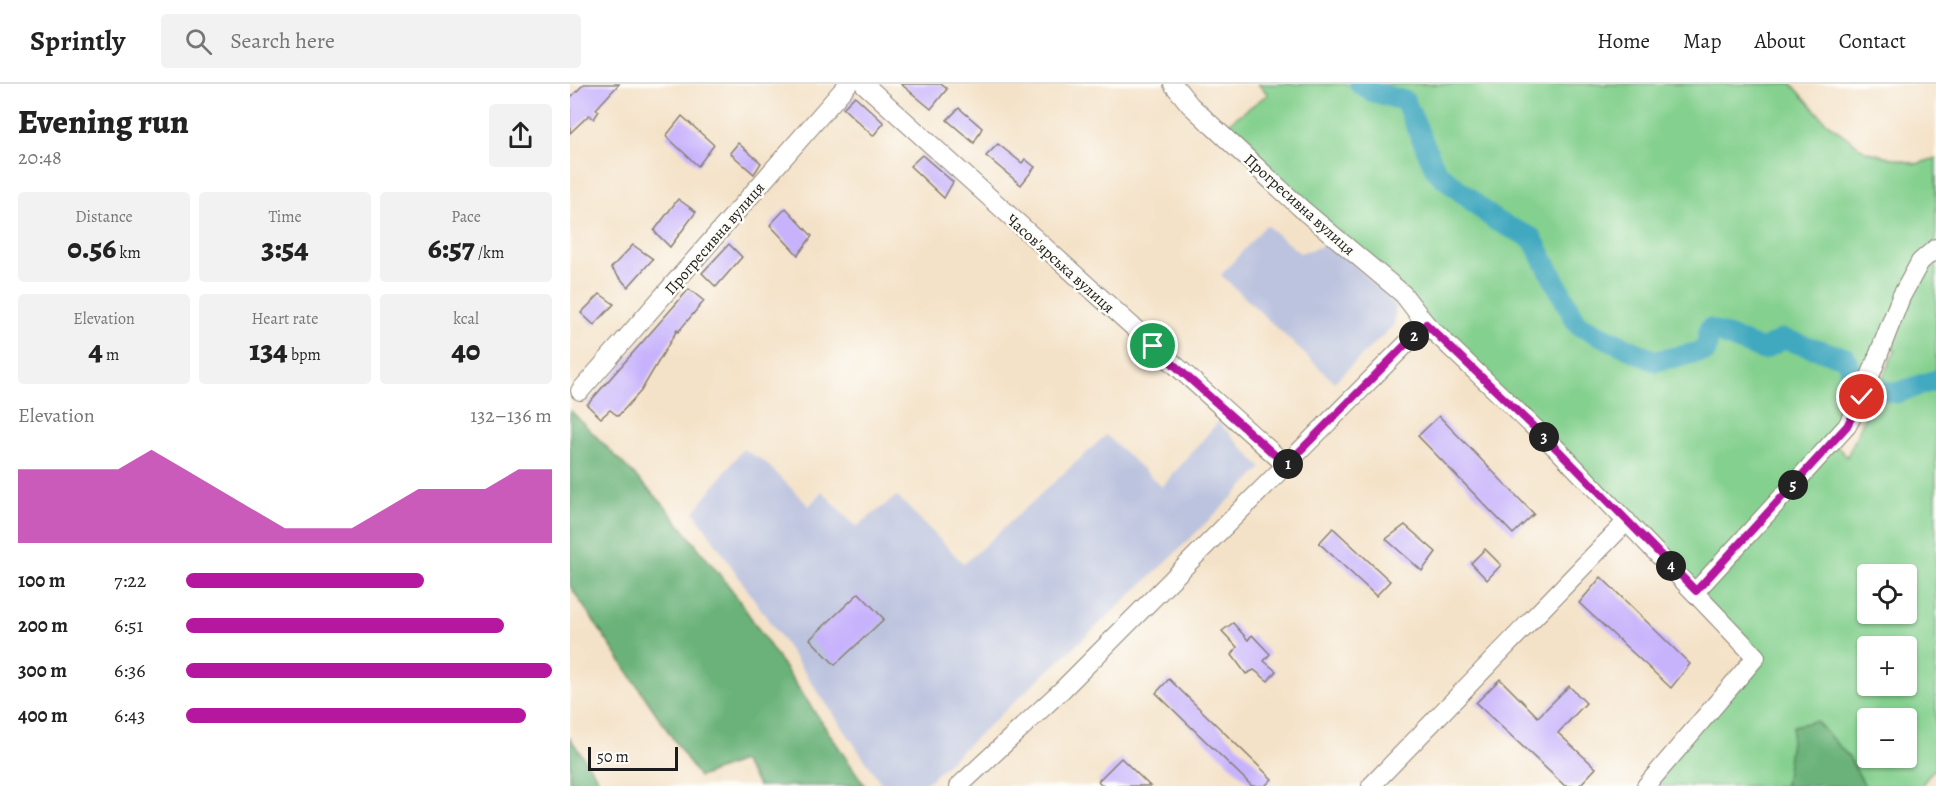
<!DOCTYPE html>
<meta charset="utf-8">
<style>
:root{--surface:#fff;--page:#f2f2f2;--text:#222;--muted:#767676;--line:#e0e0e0;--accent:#b5179e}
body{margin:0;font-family:Alegreya,serif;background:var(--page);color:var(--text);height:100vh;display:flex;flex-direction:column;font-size:22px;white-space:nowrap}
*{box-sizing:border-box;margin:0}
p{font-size:20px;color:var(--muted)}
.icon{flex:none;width:33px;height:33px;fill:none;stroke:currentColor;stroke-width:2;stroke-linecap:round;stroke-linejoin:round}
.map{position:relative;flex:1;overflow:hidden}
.side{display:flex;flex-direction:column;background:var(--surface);width:570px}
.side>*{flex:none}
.controls{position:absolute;left:1287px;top:480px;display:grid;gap:12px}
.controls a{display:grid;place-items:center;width:60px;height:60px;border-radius:6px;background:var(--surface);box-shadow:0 2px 4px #0004;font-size:30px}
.scale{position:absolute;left:18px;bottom:15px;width:90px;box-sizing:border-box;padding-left:6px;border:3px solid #1c1c1c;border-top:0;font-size:16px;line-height:21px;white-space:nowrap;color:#1c1c1c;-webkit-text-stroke:4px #fdfcf7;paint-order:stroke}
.pin{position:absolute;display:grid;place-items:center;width:51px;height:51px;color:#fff;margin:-26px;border:3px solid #fff;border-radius:50%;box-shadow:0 2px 6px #0007}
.km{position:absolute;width:30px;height:30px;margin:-15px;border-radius:50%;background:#222;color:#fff;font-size:16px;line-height:30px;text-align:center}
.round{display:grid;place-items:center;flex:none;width:63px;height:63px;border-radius:6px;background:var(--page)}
.headline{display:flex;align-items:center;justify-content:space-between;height:102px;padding:0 18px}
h1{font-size:33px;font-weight:800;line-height:45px}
.metrics{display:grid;grid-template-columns:repeat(3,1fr);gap:9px;height:102px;padding:6px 18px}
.metrics div{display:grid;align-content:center;border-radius:6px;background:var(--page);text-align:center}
.metrics b{font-size:30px;font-weight:800}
.metrics small{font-size:16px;font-weight:400}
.metrics p{font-size:16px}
.chart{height:168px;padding:12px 18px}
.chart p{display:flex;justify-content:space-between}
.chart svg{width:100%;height:108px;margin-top:6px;fill:var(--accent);opacity:.7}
ul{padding:0 18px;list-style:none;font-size:20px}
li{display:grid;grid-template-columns:96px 72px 1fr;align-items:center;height:45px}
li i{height:15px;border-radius:8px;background:var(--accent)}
header{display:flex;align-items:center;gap:36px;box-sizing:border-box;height:84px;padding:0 30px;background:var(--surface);border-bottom:2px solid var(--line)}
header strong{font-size:28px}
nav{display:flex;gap:33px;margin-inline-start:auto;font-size:21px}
.search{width:420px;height:54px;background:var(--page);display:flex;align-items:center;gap:15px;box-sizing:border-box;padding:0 21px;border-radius:6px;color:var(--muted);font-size:22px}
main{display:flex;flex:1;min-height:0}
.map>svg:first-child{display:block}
.industrial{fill:#bcc3de}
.green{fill:#84d08e;stroke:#507655;stroke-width:1.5;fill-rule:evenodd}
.forest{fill:#6bb279;stroke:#44674a;stroke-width:1.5}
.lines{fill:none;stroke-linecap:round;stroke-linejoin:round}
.river{stroke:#3fa8bf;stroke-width:21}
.building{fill:#c7b3fc}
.minor-casing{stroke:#887f72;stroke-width:20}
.minor{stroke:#fff;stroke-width:18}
.route-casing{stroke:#fff;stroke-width:12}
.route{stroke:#b5179e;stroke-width:8}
.labels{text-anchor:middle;stroke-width:5;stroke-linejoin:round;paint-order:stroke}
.street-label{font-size:16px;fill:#1c1c1c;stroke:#fdfcf7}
</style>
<header>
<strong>Sprintly</strong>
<div class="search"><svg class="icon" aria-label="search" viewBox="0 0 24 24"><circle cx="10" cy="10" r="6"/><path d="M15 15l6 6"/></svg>Search here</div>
<nav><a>Home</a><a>Map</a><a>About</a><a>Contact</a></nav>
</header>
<main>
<section class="side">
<div class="headline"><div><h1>Evening run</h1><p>20:48</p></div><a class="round"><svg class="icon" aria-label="share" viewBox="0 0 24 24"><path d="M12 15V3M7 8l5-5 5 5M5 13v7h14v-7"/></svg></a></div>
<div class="metrics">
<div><p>Distance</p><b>0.56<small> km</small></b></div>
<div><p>Time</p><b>3:54</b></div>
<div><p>Pace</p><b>6:57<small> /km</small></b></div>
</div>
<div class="metrics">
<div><p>Elevation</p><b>4<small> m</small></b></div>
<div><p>Heart rate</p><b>134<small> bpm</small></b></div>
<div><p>kcal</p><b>40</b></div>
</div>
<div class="chart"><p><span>Elevation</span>132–136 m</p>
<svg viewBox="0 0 160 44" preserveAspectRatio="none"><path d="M0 44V14L10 14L20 14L30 14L40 6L50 14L60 22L70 30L80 38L90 38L100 38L110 30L120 22L130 22L140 22L150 14L160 14V44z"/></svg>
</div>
<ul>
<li><b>100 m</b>7:22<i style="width:65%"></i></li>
<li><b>200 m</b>6:51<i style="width:87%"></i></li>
<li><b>300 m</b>6:36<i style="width:100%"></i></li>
<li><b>400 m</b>6:43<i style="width:93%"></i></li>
</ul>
</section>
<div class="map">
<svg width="1366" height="702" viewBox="0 0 1366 702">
<rect width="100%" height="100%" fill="#fdfcf7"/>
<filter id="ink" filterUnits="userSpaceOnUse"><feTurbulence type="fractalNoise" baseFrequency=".0167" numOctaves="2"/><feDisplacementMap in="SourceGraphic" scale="12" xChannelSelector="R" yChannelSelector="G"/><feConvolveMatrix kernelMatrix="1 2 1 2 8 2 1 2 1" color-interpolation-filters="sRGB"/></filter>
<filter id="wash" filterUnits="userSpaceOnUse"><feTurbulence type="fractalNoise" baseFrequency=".008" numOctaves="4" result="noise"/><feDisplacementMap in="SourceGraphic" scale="24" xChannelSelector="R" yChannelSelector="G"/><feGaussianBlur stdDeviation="1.35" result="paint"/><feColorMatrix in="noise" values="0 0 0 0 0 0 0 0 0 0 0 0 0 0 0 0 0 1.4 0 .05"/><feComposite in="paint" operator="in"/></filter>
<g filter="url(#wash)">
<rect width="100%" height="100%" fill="#f4e2c8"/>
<g class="industrial">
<path d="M696,141L730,169L762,159L826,221L824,241L764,298L651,191Z"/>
<path d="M648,338L692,384L591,483L353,702H313L124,428L173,365L195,378L239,422L252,407L286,443L327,412L394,480L536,351L592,403Z"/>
</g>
<path class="green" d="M688,0H1222L1255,37L1295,67L1346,80L1366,74V686H1363L1351,702H1295L1278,672L1215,699V702H1077L1186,573L990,368L648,47L698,10ZM1313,258L1325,266L1277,373L1263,358ZM1298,490H1336V530H1298ZM1298,562H1336V602H1298ZM1298,634H1336V674H1298Z"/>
<g class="forest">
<path d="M0,326L93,420L162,506L295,702H189L172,677L129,693L0,502Z"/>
<path d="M1246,637L1278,672L1295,702H1215L1223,642Z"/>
<path d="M0,654L33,702H0Z"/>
</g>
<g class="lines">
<path class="river" d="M790,0L803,8L835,17L866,87L926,137L962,154L1008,241L1085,277L1136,267L1139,245L1193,266L1213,255L1276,274L1284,300L1326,309L1366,296"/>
</g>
<g id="blocks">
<g class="building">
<path d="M14,0H49L26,25L29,27L24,35L19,31L0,49V14Z"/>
<path d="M331,0H371L377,5L361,25Z"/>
<path d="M285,12L314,39L303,52L273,24Z"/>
<path d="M389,24L412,44L404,59L377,36Z"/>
<path d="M112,32L144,61L128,82L96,52Z"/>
<path d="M168,59L191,79L184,90L160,69Z"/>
<path d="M428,60L452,79L455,75L465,83L451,101L416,72Z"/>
<path d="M352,71L383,98L374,114L340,82Z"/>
<path d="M108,115L126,128L100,163L84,147Z"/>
<path d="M216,124L242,152L228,171L200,141Z"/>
<path d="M159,160L172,173L146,203L132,189Z"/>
<path d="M63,161L83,175L58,203L41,184Z"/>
<path d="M119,205L134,217L108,248L107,246L71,307L48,332L40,326L31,334L17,321Z"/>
<path d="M30,210L44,220L24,241L11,229Z"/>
<path d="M869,332L964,430L943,450L848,352Z"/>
<path d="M835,441L866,468L852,487L816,455Z"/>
<path d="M763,444L820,497L806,512L749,459Z"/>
<path d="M915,465L931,481L917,496L901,479Z"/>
<path d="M1031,493L1120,580L1101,604L1009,519Z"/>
<path d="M289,509L314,535L265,581L240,555Z"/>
<path d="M663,539L678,556L682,551L700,570L694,577L706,587L698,597L684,586L676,590L662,571L667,563L652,547Z"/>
<path d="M599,595L702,695L695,702H682L586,609Z"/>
<path d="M930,595L968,633L999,602L1016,619L988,649L1026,684L1009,702H995L906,619Z"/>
<path d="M551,674L580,702H533L528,697Z"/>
</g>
</g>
</g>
<g filter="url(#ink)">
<use href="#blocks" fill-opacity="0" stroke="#887f72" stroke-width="1.5"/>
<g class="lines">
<defs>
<g id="minor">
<path d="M294,0L716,381"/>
<path d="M603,0L620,21L734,127L833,210L856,240L990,368L1186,573L1076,702"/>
<path d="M10,307L278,0"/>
<path d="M1126,507L1277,342L1292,313L1331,213L1350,178L1366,164"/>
<path d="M389,702L492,606L856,240"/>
<path d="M801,702L1057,437"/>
</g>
</defs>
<use href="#minor" class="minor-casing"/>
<use href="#minor" class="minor"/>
</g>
</g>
<g class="lines" filter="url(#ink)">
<defs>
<path id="route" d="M583,262L716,381L856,240L990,368L1126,507L1277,342L1292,313"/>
</defs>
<use href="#route" class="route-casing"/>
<use href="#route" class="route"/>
</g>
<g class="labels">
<g class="street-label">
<text transform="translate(730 120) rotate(42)" y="6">Прогресивна вулиця</text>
<text transform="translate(144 154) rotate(-49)" y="6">Прогресивна вулиця</text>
<text transform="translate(491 179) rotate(42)" y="6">Часов'ярська вулиця</text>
</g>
</g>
</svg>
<div class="controls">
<a><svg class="icon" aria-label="locate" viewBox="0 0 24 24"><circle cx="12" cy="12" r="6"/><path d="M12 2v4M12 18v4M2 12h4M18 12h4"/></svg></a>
<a>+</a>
<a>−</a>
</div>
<div class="scale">50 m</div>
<div class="pin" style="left:583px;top:262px;background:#1e9e55"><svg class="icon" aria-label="arrive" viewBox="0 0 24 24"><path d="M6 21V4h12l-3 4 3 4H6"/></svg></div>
<div class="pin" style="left:1292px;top:313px;background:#d93025"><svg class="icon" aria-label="check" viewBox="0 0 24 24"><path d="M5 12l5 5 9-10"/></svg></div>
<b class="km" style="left:718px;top:380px">1</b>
<b class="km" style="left:844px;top:252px">2</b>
<b class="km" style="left:974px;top:353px">3</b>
<b class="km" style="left:1101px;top:482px">4</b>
<b class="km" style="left:1223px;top:401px">5</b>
</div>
</main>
